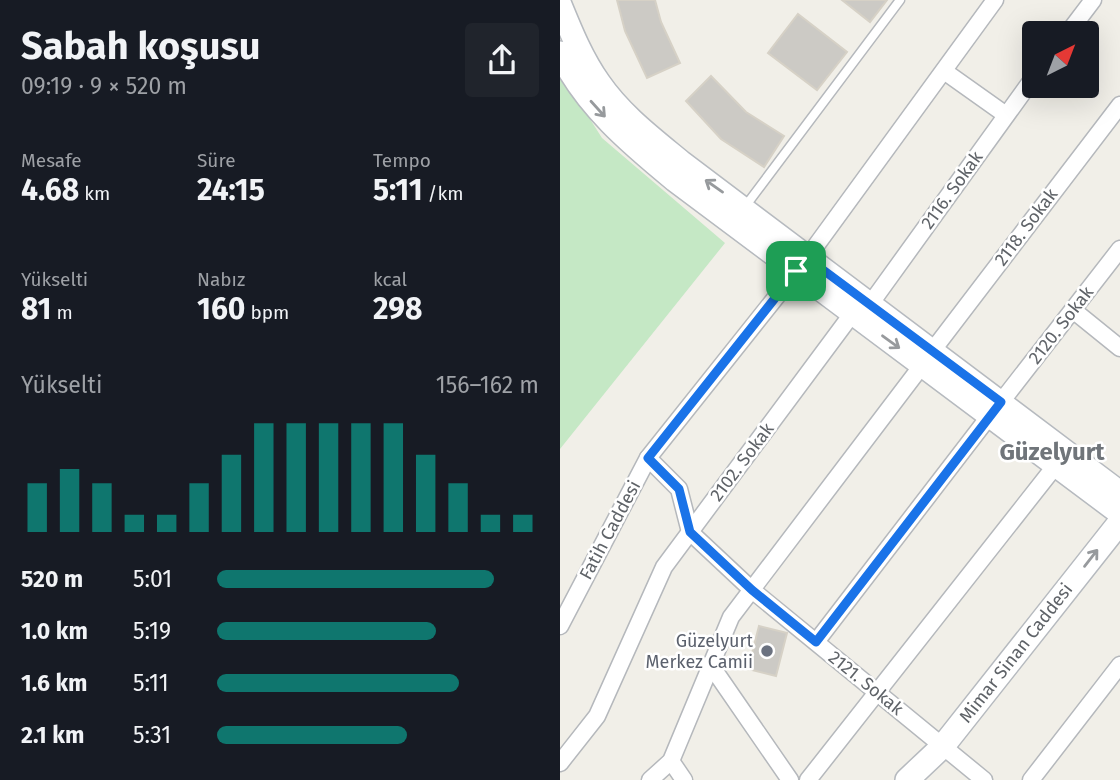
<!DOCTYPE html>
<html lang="tr">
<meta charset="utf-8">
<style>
:root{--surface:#171b24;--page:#20242c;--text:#f1f3f6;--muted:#9ea1a6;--accent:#0f766e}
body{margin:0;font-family:"Fira Sans",sans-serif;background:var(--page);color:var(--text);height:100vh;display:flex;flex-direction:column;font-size:26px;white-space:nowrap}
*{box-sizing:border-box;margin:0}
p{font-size:23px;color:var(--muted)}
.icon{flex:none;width:38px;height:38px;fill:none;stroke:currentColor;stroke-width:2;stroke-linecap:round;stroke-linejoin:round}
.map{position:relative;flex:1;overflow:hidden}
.drawer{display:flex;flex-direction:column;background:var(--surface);width:560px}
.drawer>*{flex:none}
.needle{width:46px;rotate:42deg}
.fabs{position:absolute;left:462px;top:21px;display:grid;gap:14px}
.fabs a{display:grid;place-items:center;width:77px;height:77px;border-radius:7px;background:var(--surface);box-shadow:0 7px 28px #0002;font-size:35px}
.pin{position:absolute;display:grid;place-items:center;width:60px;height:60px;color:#fff;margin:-30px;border-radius:14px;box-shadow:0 4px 10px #0006}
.round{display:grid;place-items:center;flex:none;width:74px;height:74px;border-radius:7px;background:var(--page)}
.headline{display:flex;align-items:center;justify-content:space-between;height:119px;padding:0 21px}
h1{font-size:38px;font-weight:700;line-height:52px}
.metrics{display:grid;grid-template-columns:repeat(3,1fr);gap:10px;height:119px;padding:7px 21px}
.metrics div{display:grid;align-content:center}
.metrics b{font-size:30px;font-weight:700}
.metrics small{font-size:19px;font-weight:400}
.metrics p{font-size:19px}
.chart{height:196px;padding:14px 21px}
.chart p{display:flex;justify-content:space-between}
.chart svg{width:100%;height:126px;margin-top:7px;stroke:var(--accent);stroke-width:6}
ul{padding:0 21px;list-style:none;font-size:23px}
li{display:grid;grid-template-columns:112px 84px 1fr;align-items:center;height:52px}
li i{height:18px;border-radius:9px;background:var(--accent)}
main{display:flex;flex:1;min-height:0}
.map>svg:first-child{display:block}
.green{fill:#c5e8c5}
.building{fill:#cccac5;stroke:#d6d1c6;stroke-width:2}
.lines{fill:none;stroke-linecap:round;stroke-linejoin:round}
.service-casing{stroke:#b5b8bc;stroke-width:11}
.minor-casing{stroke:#b5b8bc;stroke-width:19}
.secondary-casing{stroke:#b6babf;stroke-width:26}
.service{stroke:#fff;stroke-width:8}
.minor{stroke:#fff;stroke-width:16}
.secondary{stroke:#fff;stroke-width:23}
.oneway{stroke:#979a9d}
.route-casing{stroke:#fff;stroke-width:14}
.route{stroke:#1a73e8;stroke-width:9}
.worship-dot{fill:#6b7280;stroke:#fff;stroke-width:2.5}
.labels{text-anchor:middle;stroke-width:5;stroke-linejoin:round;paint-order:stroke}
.street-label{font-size:18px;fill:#5f6368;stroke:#fff}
.worship-label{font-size:18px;fill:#5b616d;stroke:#fff;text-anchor:end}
.district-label{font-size:24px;font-weight:bold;fill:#70757a;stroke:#fff}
</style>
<main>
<section class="drawer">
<div class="headline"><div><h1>Sabah koşusu</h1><p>09:19 · 9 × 520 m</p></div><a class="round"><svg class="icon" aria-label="share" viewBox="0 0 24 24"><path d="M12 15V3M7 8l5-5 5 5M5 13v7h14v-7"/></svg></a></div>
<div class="metrics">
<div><p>Mesafe</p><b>4.68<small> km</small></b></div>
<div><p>Süre</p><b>24:15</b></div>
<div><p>Tempo</p><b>5:11<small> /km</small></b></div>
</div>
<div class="metrics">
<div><p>Yükselti</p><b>81<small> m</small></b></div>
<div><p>Nabız</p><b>160<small> bpm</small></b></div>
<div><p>kcal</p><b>298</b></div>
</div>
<div class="chart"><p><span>Yükselti</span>156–162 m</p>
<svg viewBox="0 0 160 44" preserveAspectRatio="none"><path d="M5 44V27M15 44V22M25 44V27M35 44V38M45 44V38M55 44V27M65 44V17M75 44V6M85 44V6M95 44V6M105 44V6M115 44V6M125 44V17M135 44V27M145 44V38M155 44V38"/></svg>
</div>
<ul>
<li><b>520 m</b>5:01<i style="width:86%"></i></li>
<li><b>1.0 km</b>5:19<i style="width:68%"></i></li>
<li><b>1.6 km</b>5:11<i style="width:75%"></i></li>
<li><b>2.1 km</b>5:31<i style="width:59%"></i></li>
</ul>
</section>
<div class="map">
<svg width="560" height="780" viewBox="0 0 560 780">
<rect width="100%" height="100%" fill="#f1efe8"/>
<path class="green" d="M0,72L42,138L165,243L0,449Z"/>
<g class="building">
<path d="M57,0H95L101,22L120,63L87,78L65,31Z"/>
<path d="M282,0H327L310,22Z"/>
<path d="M238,14L287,52L257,90L208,53Z"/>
<path d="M151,76L186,112L224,136L204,167L161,139L126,101Z"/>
<path d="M199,626L227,633L216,676L188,669Z"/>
</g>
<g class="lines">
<defs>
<path id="service" d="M184,208L340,0"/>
<g id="minor">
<path d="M508,33L533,0"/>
<path d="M384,71L446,115"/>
<path d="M247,258L435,0"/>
<path d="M311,303L474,77"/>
<path d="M513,310L560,348"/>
<path d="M373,350L560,105"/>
<path d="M441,402L560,249"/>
<path d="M88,458L119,489L130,532L192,590L424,780"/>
<path d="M0,626L88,458L236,272"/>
<path d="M256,642L431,414"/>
<path d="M150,664L230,780"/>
<path d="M111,761L124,780"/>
<path d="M0,763L37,716L104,567L292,314"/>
<path d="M90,780L111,761L171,617L363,364"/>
<path d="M248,780L496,465"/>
<path d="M471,780L560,665"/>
</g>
<g id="secondary">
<path d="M0,5C11,32 22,59 39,83C61,115 93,139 122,163L560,493"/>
<path d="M0,53C26,106 70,143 115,180L560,513"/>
<path d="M347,780L383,746L560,522"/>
</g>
</defs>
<use href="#service" class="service-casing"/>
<use href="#minor" class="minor-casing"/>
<use href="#secondary" class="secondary-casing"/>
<use href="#service" class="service"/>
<use href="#minor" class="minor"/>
<use href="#secondary" class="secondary"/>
</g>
<defs><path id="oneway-shaft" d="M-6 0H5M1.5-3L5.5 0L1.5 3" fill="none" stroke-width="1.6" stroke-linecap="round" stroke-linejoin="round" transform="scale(1.75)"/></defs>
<g class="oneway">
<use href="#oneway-shaft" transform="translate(38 109) rotate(48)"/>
<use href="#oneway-shaft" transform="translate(154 186) rotate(-145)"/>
<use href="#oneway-shaft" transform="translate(331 342) rotate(36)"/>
<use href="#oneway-shaft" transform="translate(531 558) rotate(-52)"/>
</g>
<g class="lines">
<defs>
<path id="route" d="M247,258L441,402L256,642L192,590L130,532L119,489L88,458Z"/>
</defs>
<use href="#route" class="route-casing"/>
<use href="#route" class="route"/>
</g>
<circle class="worship-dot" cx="207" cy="651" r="7"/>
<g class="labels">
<g class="street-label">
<text transform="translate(392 190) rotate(-54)" y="6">2116. Sokak</text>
<text transform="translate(466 227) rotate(-53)" y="6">2118. Sokak</text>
<text transform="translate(501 325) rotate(-52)" y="6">2120. Sokak</text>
<text transform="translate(182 462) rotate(-53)" y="6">2102. Sokak</text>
<text transform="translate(50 530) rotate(-62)" y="6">Fatih Caddesi</text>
<text transform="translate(456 653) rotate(-52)" y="6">Mimar Sinan Caddesi</text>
<text transform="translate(306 683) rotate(39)" y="6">2121. Sokak</text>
</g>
<g class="worship-label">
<text x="193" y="647">Güzelyurt<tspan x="193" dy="21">Merkez Camii</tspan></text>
</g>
<g class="district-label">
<text x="492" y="460">Güzelyurt</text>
</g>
</g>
</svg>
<div class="fabs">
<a><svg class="needle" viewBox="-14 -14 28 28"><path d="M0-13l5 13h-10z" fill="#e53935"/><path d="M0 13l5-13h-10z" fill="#9ea1a6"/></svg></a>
</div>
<div class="pin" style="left:236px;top:271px;background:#1e9e55"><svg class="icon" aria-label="arrive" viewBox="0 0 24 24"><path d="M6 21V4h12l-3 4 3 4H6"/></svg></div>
</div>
</main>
